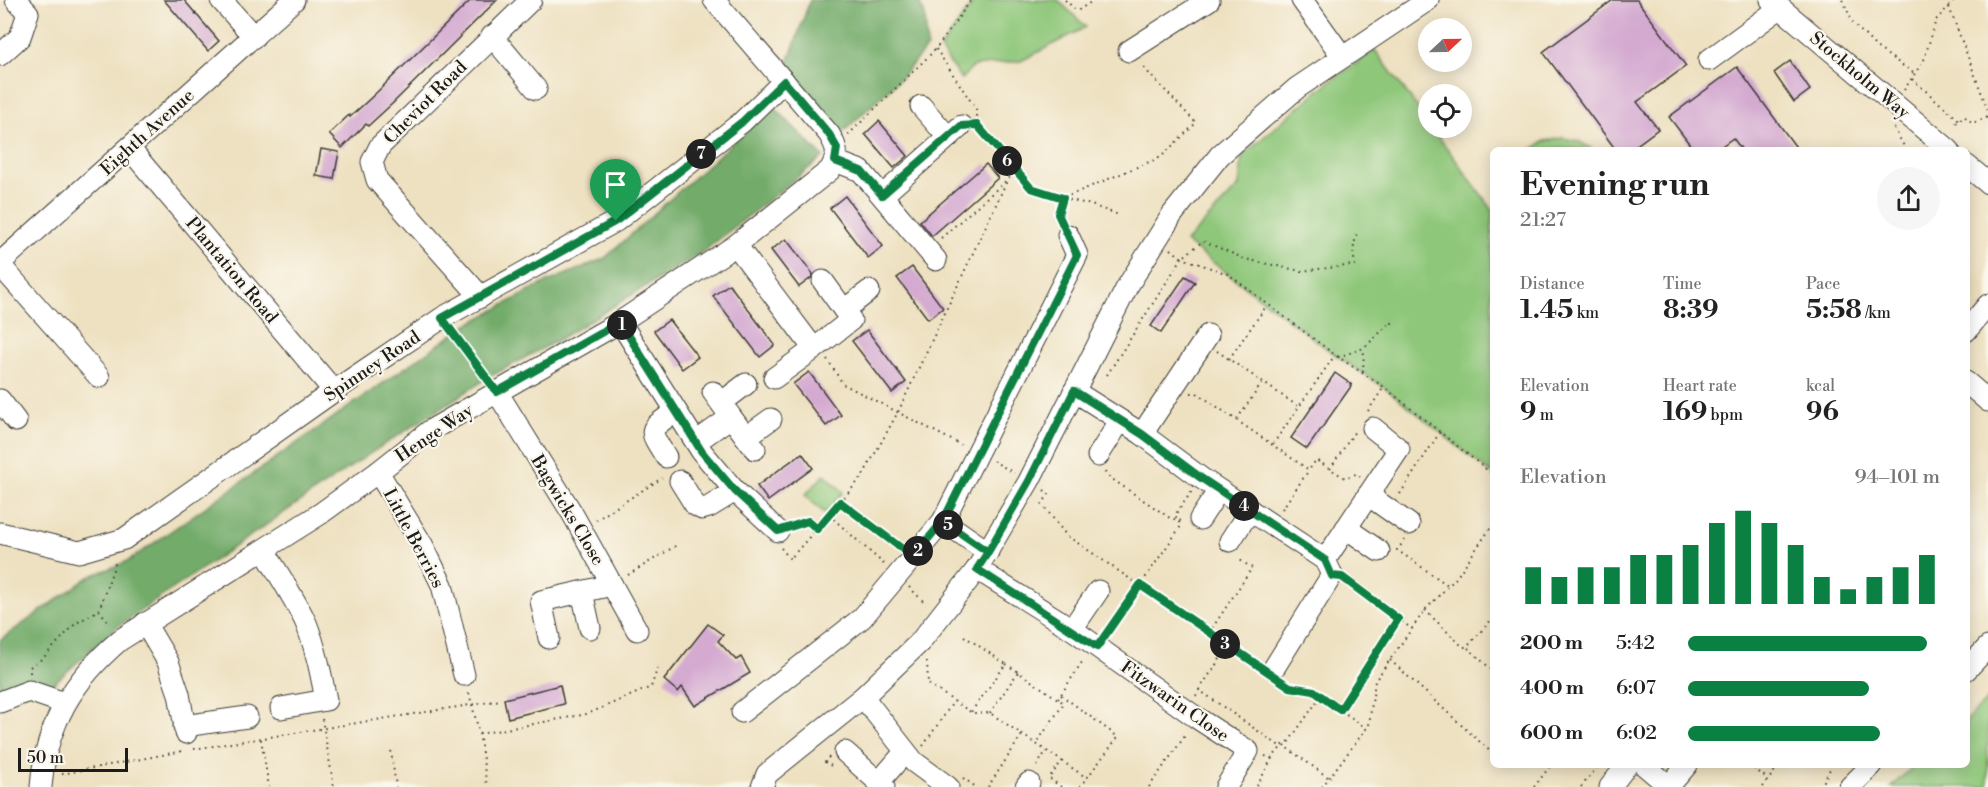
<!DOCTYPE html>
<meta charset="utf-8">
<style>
:root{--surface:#fff;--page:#f6f6f6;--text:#222;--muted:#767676;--accent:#0b8043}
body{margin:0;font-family:"Libre Bodoni",serif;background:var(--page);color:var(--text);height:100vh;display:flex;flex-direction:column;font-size:22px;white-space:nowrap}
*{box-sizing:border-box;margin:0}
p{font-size:20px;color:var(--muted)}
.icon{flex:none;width:33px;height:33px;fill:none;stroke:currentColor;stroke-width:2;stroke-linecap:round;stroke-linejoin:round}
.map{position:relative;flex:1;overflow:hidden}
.drawer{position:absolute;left:1490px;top:147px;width:480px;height:621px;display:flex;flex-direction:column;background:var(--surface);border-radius:9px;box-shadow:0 3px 15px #0003}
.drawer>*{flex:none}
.needle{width:39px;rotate:68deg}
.controls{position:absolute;left:1418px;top:18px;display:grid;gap:12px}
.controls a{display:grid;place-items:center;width:54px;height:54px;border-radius:50%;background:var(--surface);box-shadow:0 3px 15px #0003;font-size:30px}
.scale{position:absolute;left:18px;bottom:15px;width:110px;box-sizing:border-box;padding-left:6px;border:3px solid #1c1c1c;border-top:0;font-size:16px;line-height:21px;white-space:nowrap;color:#1c1c1c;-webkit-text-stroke:4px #fbf7ec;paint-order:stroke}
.pin{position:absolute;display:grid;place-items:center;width:51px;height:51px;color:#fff;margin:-62px -26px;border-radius:50% 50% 50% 0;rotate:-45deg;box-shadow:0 0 6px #0007}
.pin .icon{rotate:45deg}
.km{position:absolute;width:30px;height:30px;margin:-15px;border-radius:50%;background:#222;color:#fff;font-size:16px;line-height:30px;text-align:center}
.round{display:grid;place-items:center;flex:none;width:63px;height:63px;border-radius:32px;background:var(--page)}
.head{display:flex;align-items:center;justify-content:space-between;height:102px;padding:0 30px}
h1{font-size:33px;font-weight:700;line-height:45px}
.stats{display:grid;grid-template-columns:repeat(3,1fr);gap:9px;height:102px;padding:6px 30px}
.stats div{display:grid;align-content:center}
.stats b{font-size:26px;font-weight:700}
.stats small{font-size:16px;font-weight:400}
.stats p{font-size:16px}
.chart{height:168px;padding:12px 30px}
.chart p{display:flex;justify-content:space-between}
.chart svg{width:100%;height:108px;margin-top:6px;stroke:var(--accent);stroke-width:6}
ul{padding:0 30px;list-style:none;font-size:20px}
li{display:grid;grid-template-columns:96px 72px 1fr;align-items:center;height:45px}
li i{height:15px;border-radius:8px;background:var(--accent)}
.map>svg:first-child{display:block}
.green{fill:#8fc77a;stroke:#56724b;stroke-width:1.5}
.forest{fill:#73ac6a;stroke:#486443;stroke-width:1.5}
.building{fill:#d4aad1}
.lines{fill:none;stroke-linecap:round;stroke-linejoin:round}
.minor-casing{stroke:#3c3a35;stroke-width:23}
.path{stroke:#3c3a35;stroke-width:2;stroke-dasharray:1.5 4.5;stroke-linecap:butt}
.minor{stroke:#fff;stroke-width:21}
.route-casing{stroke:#fff;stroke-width:12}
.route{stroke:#0b8043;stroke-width:8}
.labels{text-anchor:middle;stroke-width:4.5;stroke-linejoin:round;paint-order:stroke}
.street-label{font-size:18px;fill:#1c1c1c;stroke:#fbf7ec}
</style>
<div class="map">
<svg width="1988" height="787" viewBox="0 0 1988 787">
<rect width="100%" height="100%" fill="#fbf7ec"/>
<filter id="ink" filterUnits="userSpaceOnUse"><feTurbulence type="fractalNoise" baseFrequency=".0167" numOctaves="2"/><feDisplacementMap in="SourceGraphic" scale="12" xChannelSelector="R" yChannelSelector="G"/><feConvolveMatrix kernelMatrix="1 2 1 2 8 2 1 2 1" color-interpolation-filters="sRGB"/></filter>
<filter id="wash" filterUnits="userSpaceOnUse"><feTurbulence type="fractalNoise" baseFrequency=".008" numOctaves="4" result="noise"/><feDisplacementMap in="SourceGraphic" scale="24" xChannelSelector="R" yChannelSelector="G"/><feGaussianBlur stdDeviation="1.35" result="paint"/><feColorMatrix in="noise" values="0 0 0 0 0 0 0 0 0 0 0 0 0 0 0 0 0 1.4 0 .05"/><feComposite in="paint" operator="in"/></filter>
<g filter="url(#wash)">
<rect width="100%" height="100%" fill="#eee1c1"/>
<g class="green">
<path d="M975,0H1058L1086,27L1021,61L974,66L961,79L940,49Z"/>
<path d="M1375,50L1428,122V128H1432L1492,209V474L1384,387L1335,355L1186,242L1239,186L1242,156L1321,88Z"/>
<path d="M1563,138L1578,141L1591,148L1531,150L1545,141Z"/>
<path d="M825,474L843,492L825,514L805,495Z"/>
<path d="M1988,699V787H1891L1915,765H1966L1967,719Z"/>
</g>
<g class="forest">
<path d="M810,0H918L925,15L927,47L900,79L841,134L784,74Z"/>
<path d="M773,106L823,157L704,251L558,340L489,377L374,451L117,627L53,684H10L0,690V640L89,577L128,561L465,326L543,284L605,258Z"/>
</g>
<g id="blocks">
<g class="building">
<path d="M164,0H184L219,41L208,51Z"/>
<path d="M471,0H497L392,104L368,126L366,124L342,148L329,134L349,115L350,117L375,94Z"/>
<path d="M1613,0H1637L1686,66L1637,102L1658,129L1630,150H1616L1543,52Z"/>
<path d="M1790,61L1810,90L1794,102L1774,73Z"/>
<path d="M1737,67L1798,150H1742L1733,138L1716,150H1694L1669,117Z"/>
<path d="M879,121L908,156L894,168L865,134Z"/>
<path d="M321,149L339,152L334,179L316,176Z"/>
<path d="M986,164L998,178L932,236L920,221Z"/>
<path d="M845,196L883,246L868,258L830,208Z"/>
<path d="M786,239L813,274L811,278L799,287L771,250Z"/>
<path d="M912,267L943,308L928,319L897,278Z"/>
<path d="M1185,276L1195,282L1161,333L1151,326Z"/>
<path d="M729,284L775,345L760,357L713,296Z"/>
<path d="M669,320L698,357L682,369L654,331Z"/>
<path d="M867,330L906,382L892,393L852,341Z"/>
<path d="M809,372L841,415L826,426L793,384Z"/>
<path d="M1335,373L1352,385L1307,449L1291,438Z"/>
<path d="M802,453L813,468L768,501L757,486Z"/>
<path d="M708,624L723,635L718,641L736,660L741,657L750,673L695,706L682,687L678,692L664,680Z"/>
<path d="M560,685L564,704L508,718L504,699Z"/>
</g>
</g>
</g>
<g filter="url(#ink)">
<use href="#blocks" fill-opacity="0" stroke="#3c3a35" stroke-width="1.5"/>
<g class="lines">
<defs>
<g id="minor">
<path d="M221,0L254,37"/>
<path d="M1302,0L1342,56"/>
<path d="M1771,0L1949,150"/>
<path d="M492,36L536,89"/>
<path d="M1129,51L1209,0"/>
<path d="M0,55L20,37L28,13L16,0"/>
<path d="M1709,60L1780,8"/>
<path d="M921,106L948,137"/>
<path d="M129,148L334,391"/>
<path d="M835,161L861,171L936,260"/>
<path d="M1966,165L1988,183"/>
<path d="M883,195L961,126"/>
<path d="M736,245L814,349L851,320L823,281"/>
<path d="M0,263L294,0"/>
<path d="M0,265L99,377"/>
<path d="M481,297L377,180L372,162L380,146L531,0"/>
<path d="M844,310L869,291"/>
<path d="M620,322L702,452L735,491L778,531"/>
<path d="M1966,331L1988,305"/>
<path d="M774,378L814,349"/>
<path d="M1966,382L1988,401"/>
<path d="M1074,391L1142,434L1201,478L1325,560L1332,575L1274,668"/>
<path d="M497,392L572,513L637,630"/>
<path d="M0,400L16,421"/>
<path d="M721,403L746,384"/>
<path d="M731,417L755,449"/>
<path d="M1142,434L1208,335"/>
<path d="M746,437L771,419"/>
<path d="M696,442L731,417L713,392"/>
<path d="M1098,456L1120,421"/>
<path d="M666,457C647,427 648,431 676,411"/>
<path d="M378,472L423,546L442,585L464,675"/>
<path d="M680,481L695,505L702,509L709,507L735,491"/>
<path d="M1368,495L1409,524"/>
<path d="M1200,519L1219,490"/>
<path d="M943,521L988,552"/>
<path d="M1346,528L1379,551"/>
<path d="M0,533L79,552L124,539L334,391L442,318L616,221L742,122L784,81"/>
<path d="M1230,541L1250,510"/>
<path d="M264,550C278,574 294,597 306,623C316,648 321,674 326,700L281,708"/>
<path d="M1325,560L1399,449L1373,428"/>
<path d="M977,569L1072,629L1197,718L1248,751L1226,787"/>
<path d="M582,592L590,628"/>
<path d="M145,623L168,662L179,694L186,733"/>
<path d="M1072,629L1098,591"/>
<path d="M549,638L541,601L612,585"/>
<path d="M1966,670L1988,647"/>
<path d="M863,697L914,762L948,787"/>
<path d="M0,702L29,691L64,703"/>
<path d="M742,712L862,618L943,521L1077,255L1068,235"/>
<path d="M184,726L247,717"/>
<path d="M845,752L884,787"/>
<path d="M1644,765L1670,787"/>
<path d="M880,781L905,752"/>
<path d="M1669,786L1687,765"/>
<path d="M41,787C45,725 74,679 120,640L320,514L378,472L431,430L620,322L736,245L830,170C839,154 838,149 829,134L714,0"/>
<path d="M762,787L767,774L863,697L920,642L977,569L1029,481L1127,287L1172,215L1220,155L1297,88L1428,0"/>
<path d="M1026,787L1029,783"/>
<path d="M1610,787L1627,765"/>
<path d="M1850,787L1872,765"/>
</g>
</defs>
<use href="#minor" class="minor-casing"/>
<g class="path">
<path d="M1065,0L1077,11L1094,0"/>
<path d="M1843,0L1852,22L1876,47L1915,74"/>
<path d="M1949,7L1988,110"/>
<path d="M936,49L976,109V118"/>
<path d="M1912,79L1959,120"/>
<path d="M1904,90L1924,60L1936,20L1955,0"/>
<path d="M1956,123L1964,116L1973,123L1988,117"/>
<path d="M979,128L1031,188L1063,198L1161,157L1196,123L1141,65"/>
<path d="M1894,128L1906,150"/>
<path d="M848,135L936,49L971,0"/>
<path d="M1061,220L1058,214L1063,198L1091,205L1119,215"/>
<path d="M941,238L1016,172"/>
<path d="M1171,249L1182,258L1203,241L1245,259L1301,271L1355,265L1353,251L1357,231"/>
<path d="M452,331L486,377"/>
<path d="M1217,351L1299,407"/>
<path d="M1338,357L1364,348L1388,325H1392V321"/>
<path d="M827,359L843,384L961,445"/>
<path d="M1229,359L1267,305"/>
<path d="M1363,372L1364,348"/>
<path d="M1107,375L1182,258L1228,274L1335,355L1384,387L1492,474"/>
<path d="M1191,393H1197L1309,470L1316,460L1345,478L1356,474L1360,477"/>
<path d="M1368,411L1384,387"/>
<path d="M1237,419L1263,382"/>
<path d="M1273,444L1335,355"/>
<path d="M993,461L1014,473"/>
<path d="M1330,469L1355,431"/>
<path d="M1105,472L1106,475L1170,518L1182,521"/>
<path d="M1044,490L1049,494L1042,504L1066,535L1256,665"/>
<path d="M1400,494L1440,432"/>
<path d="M840,503L900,547"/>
<path d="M1282,509L1309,470"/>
<path d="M829,515L885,565"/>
<path d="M596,520L662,478"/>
<path d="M795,526L808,521L817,529"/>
<path d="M1405,540L1397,550L1449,586"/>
<path d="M781,548L790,559L862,477L898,412L1007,181"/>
<path d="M628,575L677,545"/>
<path d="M1349,582L1412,629"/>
<path d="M909,587L926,604"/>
<path d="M99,610L110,624"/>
<path d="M1425,610L1463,647H1467L1492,619"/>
<path d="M1108,632L1181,526L1175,515L1192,491"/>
<path d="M1209,633L1252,568L1237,558"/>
<path d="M964,636L1006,664L971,712"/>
<path d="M1468,648L1492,670"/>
<path d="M1390,660L1491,752"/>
<path d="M927,661L928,684L972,713H990L1087,778"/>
<path d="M1006,664L1064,703L1036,744"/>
<path d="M30,673V667L43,658L75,624L99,610L116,561"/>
<path d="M1283,683L1290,687L1314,691L1366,728"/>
<path d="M1199,690L1228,647"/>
<path d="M469,693L479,732L487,787"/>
<path d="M1061,695L1118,737L1080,787"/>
<path d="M1196,696L1199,690L1281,747"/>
<path d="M1058,699L1084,659"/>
<path d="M1340,710L1398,619"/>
<path d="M990,713L1018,672"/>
<path d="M322,719L334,787"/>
<path d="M479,734L587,714L651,687L658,667"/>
<path d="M261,739L269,787"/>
<path d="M923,746L954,701"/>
<path d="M1285,747L1321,696"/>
<path d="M194,749L501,700"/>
<path d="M391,751L396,787"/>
<path d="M1265,756L1272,758L1283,745L1329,778"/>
<path d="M829,757L825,762L833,767"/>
<path d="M1749,765L1768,779"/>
<path d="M1037,766L1046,751"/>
<path d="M62,774L183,751"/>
<path d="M963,778L976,787"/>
<path d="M1257,786L1272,758"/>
<path d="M988,787L1022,735"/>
<path d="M1061,787L1049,778L1062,761"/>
<path d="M1149,787L1187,733"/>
<path d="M1322,787L1369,725L1375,681L1425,610L1456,578L1492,526"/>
<path d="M1534,787L1551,765"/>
<path d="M1581,787L1599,765"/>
<path d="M1763,787L1779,765"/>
<path d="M1821,787L1832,765"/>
</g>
<use href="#minor" class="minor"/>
</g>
</g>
<g class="lines" filter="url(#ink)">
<defs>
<path id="route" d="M616,221L442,318L497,392L620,322L702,452L735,491L778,531L808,521L817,529L840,502L913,557L943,521L988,552L977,569L1097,647L1140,585L1290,687L1314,691L1340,710L1398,619L1342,577L1332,576L1325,560L1201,478L1142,434L1074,391L1029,481L988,552L943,521L1077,255L1058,214L1063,198L1031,188L977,125L961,126L882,195L861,171L835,161L837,148L829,134L784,81L742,122L616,221"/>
</defs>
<use href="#route" class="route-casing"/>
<use href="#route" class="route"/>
</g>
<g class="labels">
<g class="street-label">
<text transform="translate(1860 75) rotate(40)" y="6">Stockholm Way</text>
<text transform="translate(425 102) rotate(-45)" y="6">Cheviot Road</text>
<text transform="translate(147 132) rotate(-42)" y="6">Eighth Avenue</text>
<text transform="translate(232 270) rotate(50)" y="6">Plantation Road</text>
<text transform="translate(372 366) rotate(-34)" y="6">Spinney Road</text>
<text transform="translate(434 433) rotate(-34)" y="6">Henge Way</text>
<text transform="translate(568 510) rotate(59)" y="6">Bagwicks Close</text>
<text transform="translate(414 538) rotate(62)" y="6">Little Berries</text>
<text transform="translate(1175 701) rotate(35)" y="6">Fitzwarin Close</text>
</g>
</g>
</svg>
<div class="controls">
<a><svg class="needle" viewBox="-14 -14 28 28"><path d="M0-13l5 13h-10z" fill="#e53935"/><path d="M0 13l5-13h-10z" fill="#767676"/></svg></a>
<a><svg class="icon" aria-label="locate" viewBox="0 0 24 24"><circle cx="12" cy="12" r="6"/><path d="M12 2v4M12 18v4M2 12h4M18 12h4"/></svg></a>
</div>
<div class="scale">50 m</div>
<div class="pin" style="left:616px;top:221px;background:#1e9e55"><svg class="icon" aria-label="arrive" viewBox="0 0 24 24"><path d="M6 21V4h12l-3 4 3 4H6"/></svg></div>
<b class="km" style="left:622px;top:325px">1</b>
<b class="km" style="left:918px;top:551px">2</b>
<b class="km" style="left:1225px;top:644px">3</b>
<b class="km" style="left:1244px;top:506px">4</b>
<b class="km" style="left:948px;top:525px">5</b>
<b class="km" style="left:1007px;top:161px">6</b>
<b class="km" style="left:701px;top:154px">7</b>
<section class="drawer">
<div class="head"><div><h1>Evening run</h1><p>21:27</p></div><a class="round"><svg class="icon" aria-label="share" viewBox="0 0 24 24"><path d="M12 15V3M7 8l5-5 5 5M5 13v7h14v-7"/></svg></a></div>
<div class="stats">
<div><p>Distance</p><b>1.45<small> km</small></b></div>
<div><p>Time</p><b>8:39</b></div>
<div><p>Pace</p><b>5:58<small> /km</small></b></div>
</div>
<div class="stats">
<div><p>Elevation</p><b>9<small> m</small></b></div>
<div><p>Heart rate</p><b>169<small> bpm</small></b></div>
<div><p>kcal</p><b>96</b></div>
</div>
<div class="chart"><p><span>Elevation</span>94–101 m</p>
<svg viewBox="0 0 160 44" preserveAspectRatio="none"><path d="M5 44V29M15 44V33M25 44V29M35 44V29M45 44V24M55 44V24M65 44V20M75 44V11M85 44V6M95 44V11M105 44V20M115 44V33M125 44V38M135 44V33M145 44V29M155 44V24"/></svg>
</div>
<ul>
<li><b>200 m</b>5:42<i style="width:95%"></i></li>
<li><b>400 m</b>6:07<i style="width:72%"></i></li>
<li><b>600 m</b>6:02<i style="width:76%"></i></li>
</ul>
</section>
</div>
